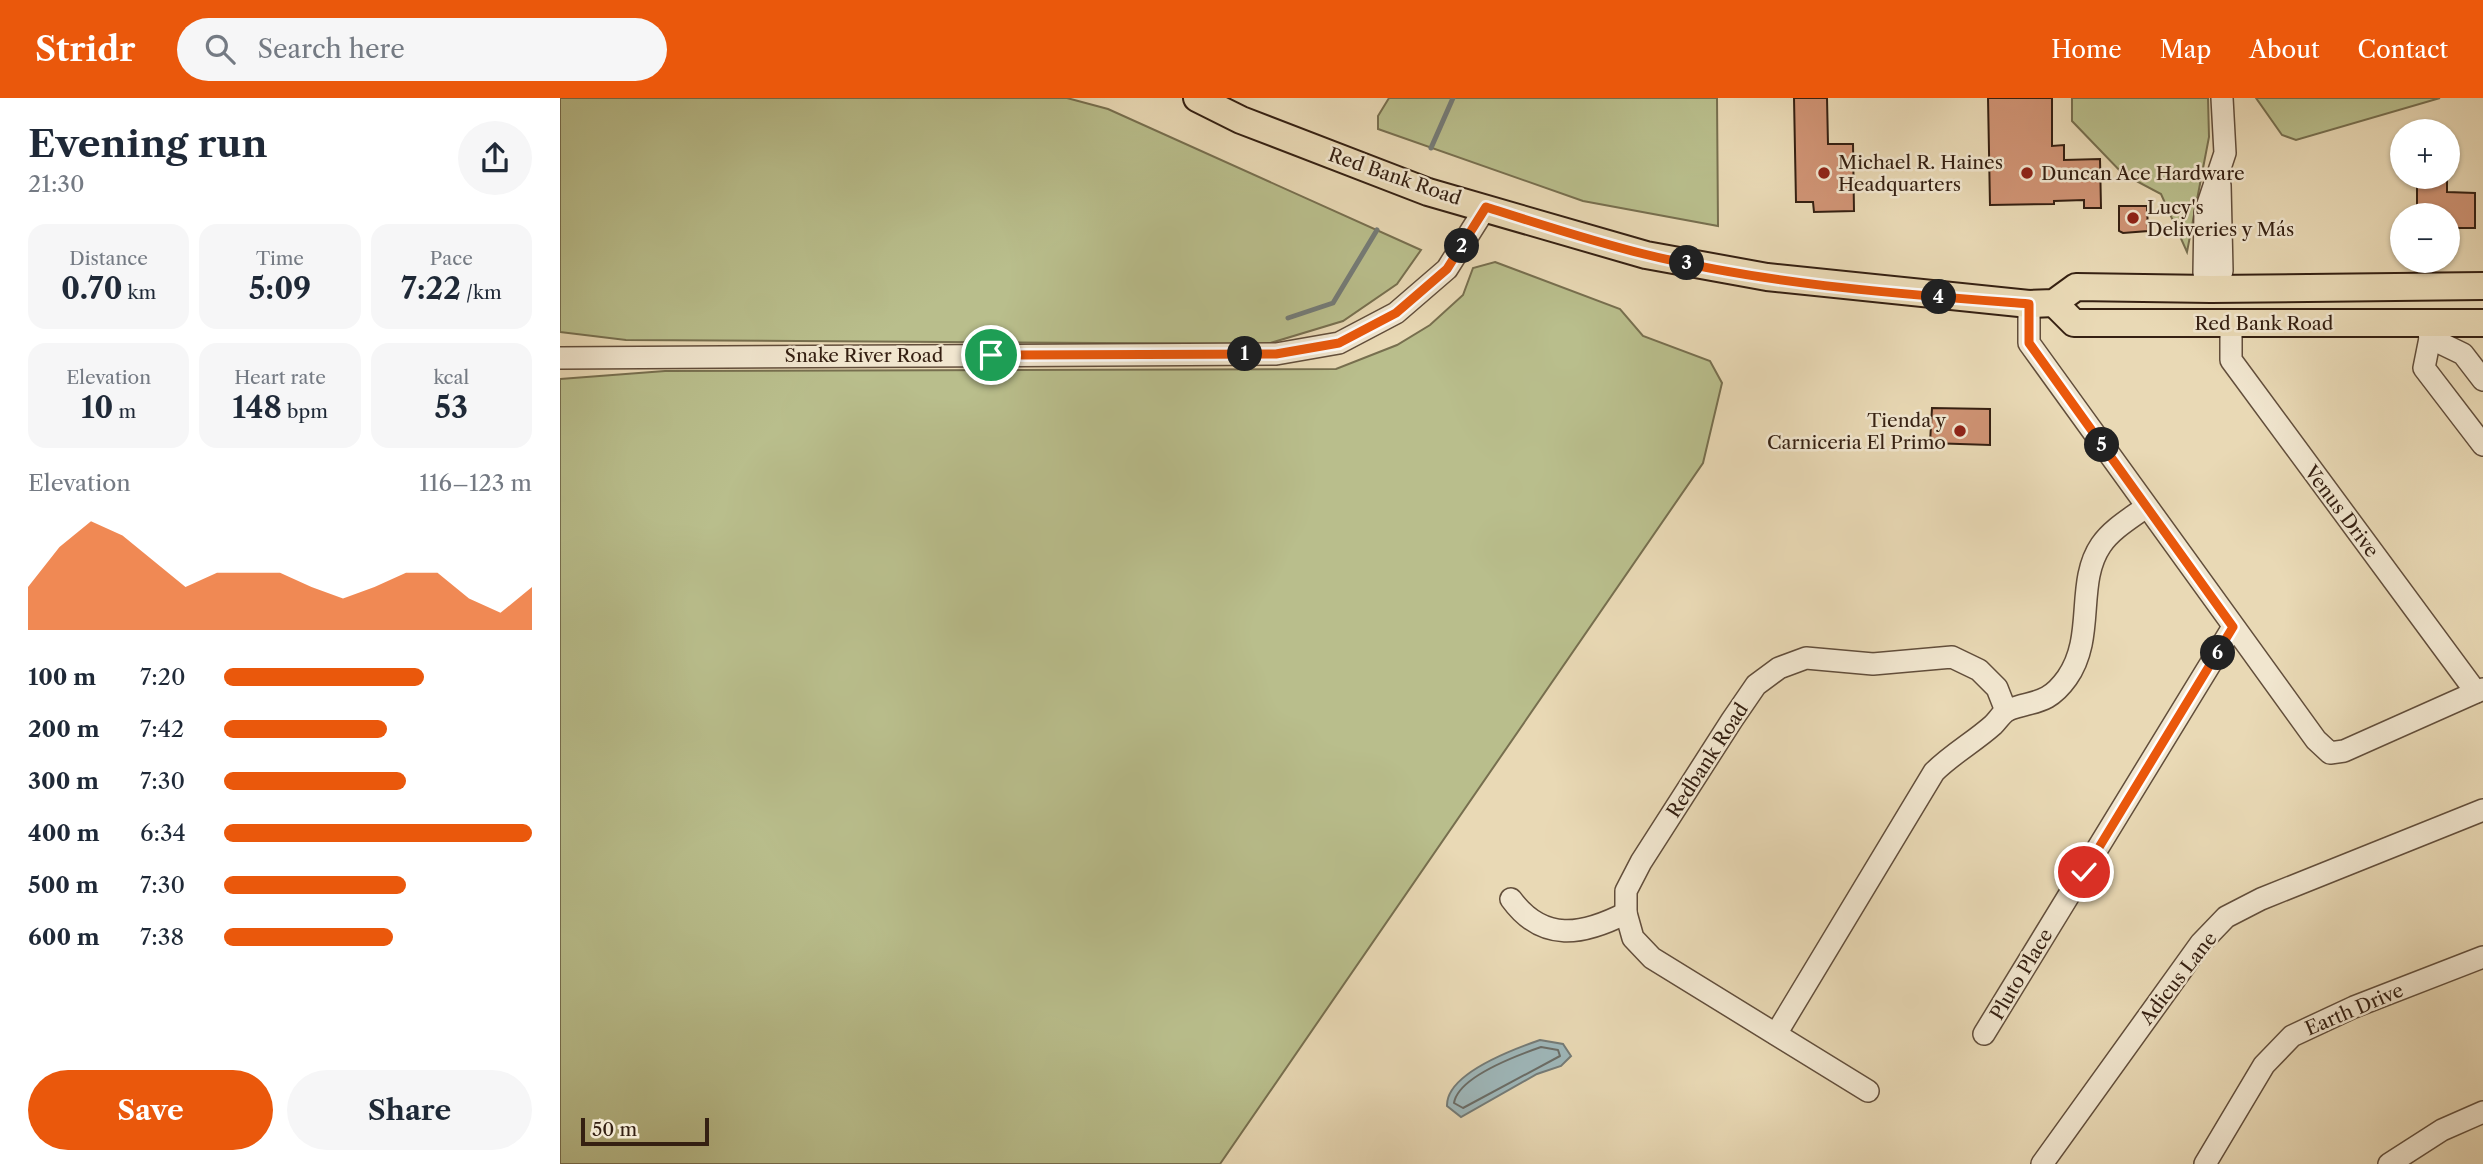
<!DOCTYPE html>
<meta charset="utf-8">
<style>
:root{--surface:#fff;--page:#f6f6f7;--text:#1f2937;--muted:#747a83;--accent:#ea580c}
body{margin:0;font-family:"Libre Caslon Text",serif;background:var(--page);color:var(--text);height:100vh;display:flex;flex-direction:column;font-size:26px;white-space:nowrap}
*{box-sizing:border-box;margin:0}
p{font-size:23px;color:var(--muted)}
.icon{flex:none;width:38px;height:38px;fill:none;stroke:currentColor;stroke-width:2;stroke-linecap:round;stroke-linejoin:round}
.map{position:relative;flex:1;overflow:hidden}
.sheet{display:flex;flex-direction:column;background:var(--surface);width:560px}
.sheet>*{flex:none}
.controls{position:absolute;left:1830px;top:21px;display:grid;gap:14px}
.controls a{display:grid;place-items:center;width:70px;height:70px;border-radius:50%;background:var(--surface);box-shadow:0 2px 5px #0004;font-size:35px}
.scale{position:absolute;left:21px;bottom:18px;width:128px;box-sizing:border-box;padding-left:7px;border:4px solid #352012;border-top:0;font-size:19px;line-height:24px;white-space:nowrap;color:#352012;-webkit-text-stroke:5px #f1e6cf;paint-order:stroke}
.pin{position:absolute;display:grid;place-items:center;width:60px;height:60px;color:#fff;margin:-30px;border:4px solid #fff;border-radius:50%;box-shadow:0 2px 7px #0007}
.km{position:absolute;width:35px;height:35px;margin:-18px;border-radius:50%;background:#222;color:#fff;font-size:19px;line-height:35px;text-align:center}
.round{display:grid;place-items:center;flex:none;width:74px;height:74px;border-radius:37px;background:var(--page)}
.headline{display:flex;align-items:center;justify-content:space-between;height:119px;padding:0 28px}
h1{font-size:38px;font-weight:800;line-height:52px}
.figures{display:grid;grid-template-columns:repeat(3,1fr);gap:10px;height:119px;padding:7px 28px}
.figures div{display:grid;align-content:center;border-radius:18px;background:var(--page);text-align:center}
.figures b{font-size:30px;font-weight:800}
.figures small{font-size:19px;font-weight:400}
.figures p{font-size:19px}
.chart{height:196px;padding:14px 28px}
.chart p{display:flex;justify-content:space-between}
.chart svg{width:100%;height:126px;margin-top:7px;fill:var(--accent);opacity:.7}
.primary-button{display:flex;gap:14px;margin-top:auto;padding:14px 28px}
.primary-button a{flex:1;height:80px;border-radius:42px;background:var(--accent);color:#fff;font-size:28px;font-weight:800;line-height:80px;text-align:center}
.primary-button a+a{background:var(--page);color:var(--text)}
ul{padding:0 28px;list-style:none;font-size:23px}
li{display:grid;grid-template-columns:112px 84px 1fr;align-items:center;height:52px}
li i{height:18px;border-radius:9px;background:var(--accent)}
header{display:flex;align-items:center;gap:42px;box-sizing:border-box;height:98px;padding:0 35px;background:var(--accent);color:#fff}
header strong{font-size:33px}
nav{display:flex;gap:38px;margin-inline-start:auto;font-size:24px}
.search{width:490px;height:63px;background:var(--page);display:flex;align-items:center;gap:18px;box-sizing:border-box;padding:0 24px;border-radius:38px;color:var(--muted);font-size:26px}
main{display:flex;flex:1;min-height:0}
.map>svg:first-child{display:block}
.green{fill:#b9be8c;stroke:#776f4f;stroke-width:2}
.water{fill:#9eb7ba;stroke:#747b77;stroke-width:2}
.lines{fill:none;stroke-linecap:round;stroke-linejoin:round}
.shore{stroke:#6a6c66;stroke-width:2}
.stream{stroke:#747b77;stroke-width:5}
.building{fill:#cf9374;stroke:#352012;stroke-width:2}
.minor-casing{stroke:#624e3b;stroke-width:24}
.major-casing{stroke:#352012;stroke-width:30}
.minor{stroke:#f1e6cf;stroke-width:21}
.major{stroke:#e9d9b5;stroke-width:26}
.route-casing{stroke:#fff;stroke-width:14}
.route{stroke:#ea580c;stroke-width:9}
.poi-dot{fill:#8f2418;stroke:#f1e6cf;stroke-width:2.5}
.labels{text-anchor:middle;stroke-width:5;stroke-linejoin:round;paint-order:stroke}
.poi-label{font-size:19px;fill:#352012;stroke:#f1e6cf;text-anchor:start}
.street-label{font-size:19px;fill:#352012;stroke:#f1e6cf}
</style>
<header>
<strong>Stridr</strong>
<div class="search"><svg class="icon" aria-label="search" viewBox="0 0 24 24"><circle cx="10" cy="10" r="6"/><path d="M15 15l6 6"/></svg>Search here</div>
<nav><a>Home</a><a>Map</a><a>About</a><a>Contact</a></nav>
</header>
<main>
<section class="sheet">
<div class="headline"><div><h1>Evening run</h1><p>21:30</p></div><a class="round"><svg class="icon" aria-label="share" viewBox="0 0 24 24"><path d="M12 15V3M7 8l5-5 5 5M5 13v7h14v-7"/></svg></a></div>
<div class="figures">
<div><p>Distance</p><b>0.70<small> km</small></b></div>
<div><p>Time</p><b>5:09</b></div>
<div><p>Pace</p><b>7:22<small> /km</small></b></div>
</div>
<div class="figures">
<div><p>Elevation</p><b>10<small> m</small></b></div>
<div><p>Heart rate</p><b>148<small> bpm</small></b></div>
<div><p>kcal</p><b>53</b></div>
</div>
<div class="chart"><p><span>Elevation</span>116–123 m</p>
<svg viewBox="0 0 160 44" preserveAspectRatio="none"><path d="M0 44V29L10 15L20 6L30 11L40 20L50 29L60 24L70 24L80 24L90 29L100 33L110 29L120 24L130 24L140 33L150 38L160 29V44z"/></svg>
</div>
<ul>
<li><b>100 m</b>7:20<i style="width:65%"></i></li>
<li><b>200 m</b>7:42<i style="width:53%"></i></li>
<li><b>300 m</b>7:30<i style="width:59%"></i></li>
<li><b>400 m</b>6:34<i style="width:100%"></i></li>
<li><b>500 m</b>7:30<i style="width:59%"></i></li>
<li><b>600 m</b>7:38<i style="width:55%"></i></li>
</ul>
<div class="primary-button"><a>Save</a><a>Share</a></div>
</section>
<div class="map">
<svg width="1923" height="1066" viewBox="0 0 1923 1066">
<rect width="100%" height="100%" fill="#e9d9b5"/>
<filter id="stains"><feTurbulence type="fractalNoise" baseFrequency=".00286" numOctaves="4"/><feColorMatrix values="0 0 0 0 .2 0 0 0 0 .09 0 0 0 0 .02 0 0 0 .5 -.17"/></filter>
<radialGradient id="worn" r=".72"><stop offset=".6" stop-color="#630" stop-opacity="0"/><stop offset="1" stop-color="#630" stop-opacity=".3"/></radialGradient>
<g class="green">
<path d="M0,0H507L548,11L861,152L837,186L783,223L707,246L66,242L0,234Z"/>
<path d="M829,0H1157L1158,128L1023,103L818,31V18Z"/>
<path d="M1512,0H1648L1649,39L1627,154L1601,96L1563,76L1512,23Z"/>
<path d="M1696,0H1880L1736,42L1722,37Z"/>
<path d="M935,164L1060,211L1083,238L1150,263L1162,285L1143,365L660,1066H0V281L105,273L776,271L837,247L870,227L903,197L913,170Z"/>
</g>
<path class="water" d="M980,942L1003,946L1011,958L1001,968L977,976L901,1019L887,1008C886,976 954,951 980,942Z"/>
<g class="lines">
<path class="shore" d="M981,949L998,952L1000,958L903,1010L894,1005C898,979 958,957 981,949Z"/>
<g class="stream">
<path d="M871,50L893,0"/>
<path d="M728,220L773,205L817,132"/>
</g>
</g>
<g class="building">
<path d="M1234,0H1267L1268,46H1293L1294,113L1254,114L1253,104H1236Z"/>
<path d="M1428,0H1492V48L1504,47V62L1540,61L1541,110H1524V102L1494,103V106L1430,107Z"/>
<path d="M1873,83H1887V94L1915,95V130H1888V117H1857V87H1873Z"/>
<path d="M1559,108H1587L1588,133L1563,135L1559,133Z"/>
<path d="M1372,310L1430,311V347L1370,345Z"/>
</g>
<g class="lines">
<defs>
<g id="minor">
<path d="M1652,185L1662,173L1660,87"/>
<path d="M1651,191L1652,185L1644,175L1645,115L1665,55L1662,0"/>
<path d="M1469,206V245L1756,642L1770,655L1784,653L1923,591"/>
<path d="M1671,225V262L1916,594"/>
<path d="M1867,225L1870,240L1864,270L1923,347"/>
<path d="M1870,240L1903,256L1923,282"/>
<path d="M0,260L716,256L779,245L836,215L887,171L926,109"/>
<path d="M951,801C983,845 1023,837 1066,815"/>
<path d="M1216,936L1374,674C1392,656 1414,644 1433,627C1438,622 1442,615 1448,612C1473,602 1487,608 1507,580C1536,539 1515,485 1541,447C1552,431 1571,420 1586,409"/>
<path d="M1424,936L1673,529"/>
<path d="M1308,993L1092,860L1073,840L1066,815V793L1081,764L1172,622L1196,587L1219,570L1246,560L1313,566L1392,559L1419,572L1437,590L1446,613"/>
<path d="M1482,1066L1641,845L1666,819L1701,801L1923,712"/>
<path d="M1645,1066L1704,967L1732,938L1794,909L1923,859"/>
<path d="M1829,1066L1882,1032L1923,1014"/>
</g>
<g id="major">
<path d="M637,0L681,22L868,94L1086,157L1207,179L1469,206L1494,205L1516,189L1651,191L1923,188"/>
<path d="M1494,205L1514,225H1923"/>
</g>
</defs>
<use href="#minor" class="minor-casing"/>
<use href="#major" class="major-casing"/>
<use href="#minor" class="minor"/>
<use href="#major" class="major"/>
</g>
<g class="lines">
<defs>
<path id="route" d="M431,257L716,256L779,245L836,215L887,171L926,109C979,126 1031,143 1084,156C1209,187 1341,196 1469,206V245L1673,529L1524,774"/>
</defs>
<use href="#route" class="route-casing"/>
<use href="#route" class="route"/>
</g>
<g class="poi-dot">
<circle cx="1264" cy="75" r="7"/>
<circle cx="1467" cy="75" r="7"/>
<circle cx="1573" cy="120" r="7"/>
<circle cx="1400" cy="333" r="7"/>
</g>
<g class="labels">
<g class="poi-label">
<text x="1278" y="71">Michael R. Haines<tspan x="1278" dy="22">Headquarters</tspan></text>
<text x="1481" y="82">Duncan Ace Hardware</text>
<text x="1587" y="116">Lucy's<tspan x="1587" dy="22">Deliveries y Más</tspan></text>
<text x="1386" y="329" text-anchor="end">Tienda y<tspan x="1386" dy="22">Carniceria El Primo</tspan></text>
</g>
<g class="street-label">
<text transform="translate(835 78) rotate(19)" y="7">Red Bank Road</text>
<text x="1704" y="232">Red Bank Road</text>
<text x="304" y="264">Snake River Road</text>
<text transform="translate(1782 413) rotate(53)" y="7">Venus Drive</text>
<text transform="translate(1147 662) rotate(-57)" y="7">Redbank Road</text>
<text transform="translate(1461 876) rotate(-59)" y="7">Pluto Place</text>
<text transform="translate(1618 880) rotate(-52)" y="7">Adicus Lane</text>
<text transform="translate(1794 911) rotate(-23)" y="7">Earth Drive</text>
</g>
</g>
<rect width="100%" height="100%" filter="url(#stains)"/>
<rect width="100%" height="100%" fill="url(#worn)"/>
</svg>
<div class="controls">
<a>+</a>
<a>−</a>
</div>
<div class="scale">50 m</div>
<div class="pin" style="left:431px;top:257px;background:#1e9e55"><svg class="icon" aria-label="arrive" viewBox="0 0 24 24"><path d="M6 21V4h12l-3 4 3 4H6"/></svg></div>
<div class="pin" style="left:1524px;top:774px;background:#d93025"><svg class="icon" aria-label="check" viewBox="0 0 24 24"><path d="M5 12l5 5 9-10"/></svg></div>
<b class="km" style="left:685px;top:256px">1</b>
<b class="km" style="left:902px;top:148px">2</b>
<b class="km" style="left:1127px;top:165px">3</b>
<b class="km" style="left:1379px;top:199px">4</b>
<b class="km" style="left:1542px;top:347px">5</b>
<b class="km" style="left:1658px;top:555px">6</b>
</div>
</main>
